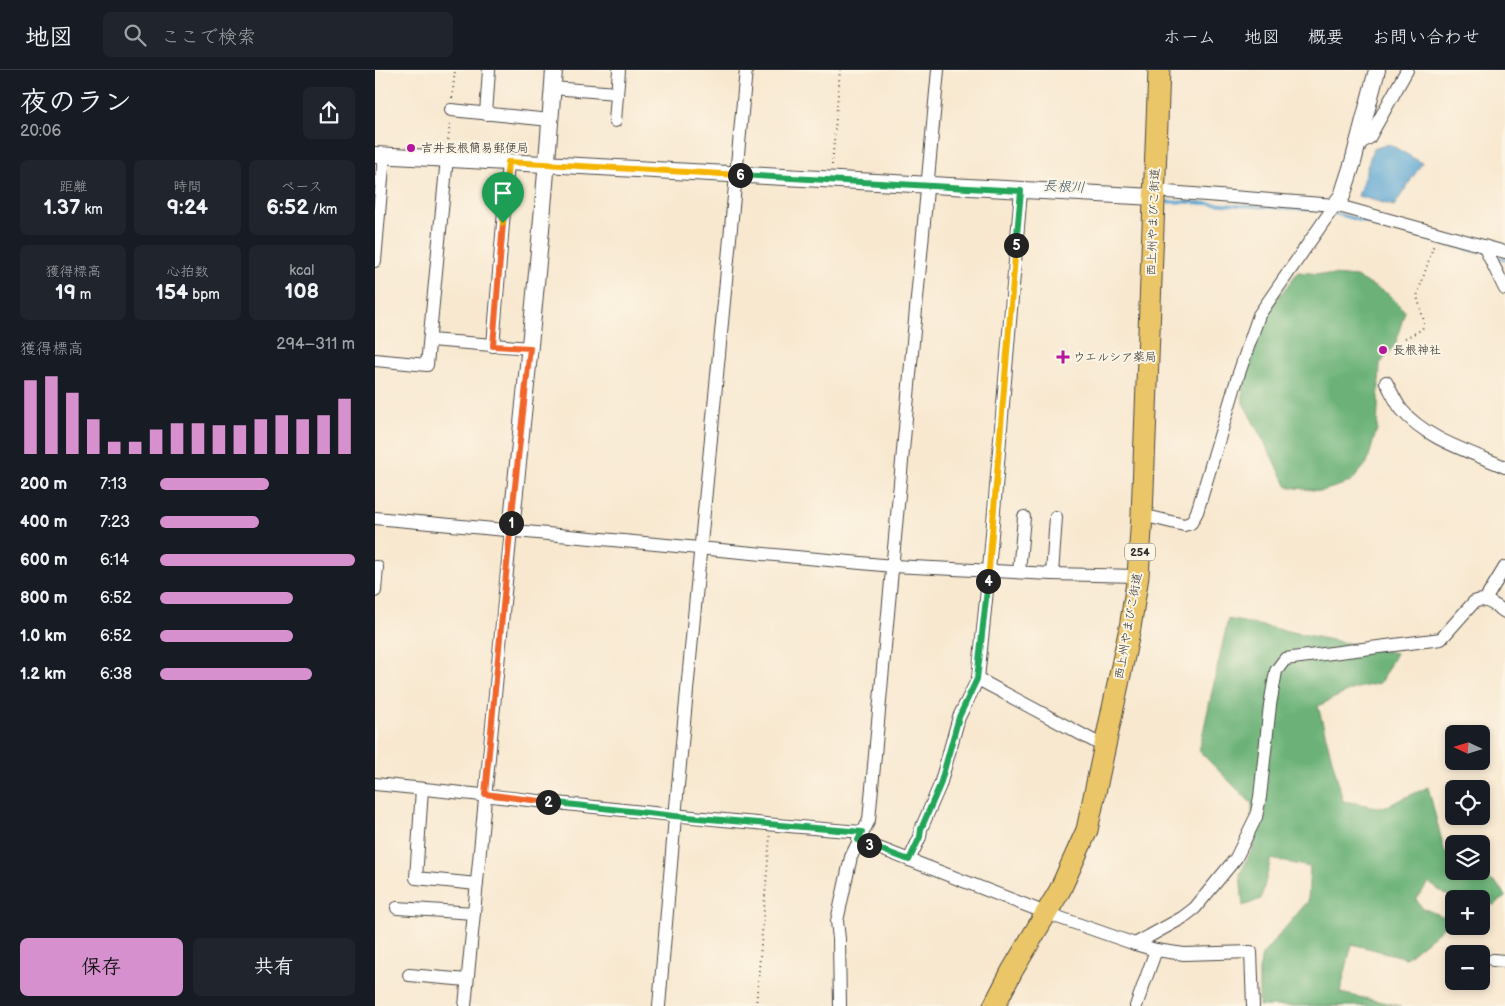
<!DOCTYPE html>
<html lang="ja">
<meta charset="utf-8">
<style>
:root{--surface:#171b24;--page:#20242c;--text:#f1f3f6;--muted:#9ea1a6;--line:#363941;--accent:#d690ce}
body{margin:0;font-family:"Balsamiq Sans","Klee One",sans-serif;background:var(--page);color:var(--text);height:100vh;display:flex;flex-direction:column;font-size:19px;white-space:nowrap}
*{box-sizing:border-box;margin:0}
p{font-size:16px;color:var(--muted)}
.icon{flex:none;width:28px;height:28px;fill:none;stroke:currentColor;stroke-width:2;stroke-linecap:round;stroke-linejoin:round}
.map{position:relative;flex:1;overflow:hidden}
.drawer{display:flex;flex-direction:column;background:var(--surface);width:375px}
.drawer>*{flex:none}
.needle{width:32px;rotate:274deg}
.controls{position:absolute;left:1070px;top:655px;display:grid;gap:10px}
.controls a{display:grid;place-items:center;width:45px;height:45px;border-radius:8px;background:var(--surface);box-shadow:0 2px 8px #0003;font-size:25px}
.pin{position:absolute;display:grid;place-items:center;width:42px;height:42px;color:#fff;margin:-51px -21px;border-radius:50% 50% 50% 0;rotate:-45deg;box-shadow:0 0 5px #0007}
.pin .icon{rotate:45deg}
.km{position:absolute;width:25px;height:25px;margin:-12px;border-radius:50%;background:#222;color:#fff;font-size:14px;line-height:25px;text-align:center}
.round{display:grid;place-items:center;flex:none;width:52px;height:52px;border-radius:8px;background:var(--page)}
.overview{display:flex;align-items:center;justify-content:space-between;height:85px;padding:0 20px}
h1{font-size:28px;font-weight:700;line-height:38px}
.metrics{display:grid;grid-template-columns:repeat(3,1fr);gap:8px;height:85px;padding:5px 20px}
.metrics div{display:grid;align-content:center;border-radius:8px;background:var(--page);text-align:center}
.metrics b{font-size:21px;font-weight:700}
.metrics small{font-size:14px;font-weight:400}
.metrics p{font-size:14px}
.chart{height:140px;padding:10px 20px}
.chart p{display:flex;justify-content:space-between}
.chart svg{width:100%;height:90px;margin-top:5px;stroke:var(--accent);stroke-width:6}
.primary-button{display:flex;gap:10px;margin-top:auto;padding:10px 20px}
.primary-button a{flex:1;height:58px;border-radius:8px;background:var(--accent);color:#111;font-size:20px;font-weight:700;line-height:58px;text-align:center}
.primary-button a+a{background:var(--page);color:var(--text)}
ul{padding:0 20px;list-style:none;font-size:16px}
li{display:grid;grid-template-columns:80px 60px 1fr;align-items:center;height:38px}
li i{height:12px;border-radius:6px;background:var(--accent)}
header{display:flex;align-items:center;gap:30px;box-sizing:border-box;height:70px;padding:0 25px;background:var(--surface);border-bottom:1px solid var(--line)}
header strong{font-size:24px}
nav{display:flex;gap:28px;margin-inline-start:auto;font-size:18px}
.search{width:350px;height:45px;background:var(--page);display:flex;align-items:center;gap:12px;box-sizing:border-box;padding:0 18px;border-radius:8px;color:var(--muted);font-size:19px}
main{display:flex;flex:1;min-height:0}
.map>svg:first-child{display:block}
.forest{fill:#6cb278;stroke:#4c6e52}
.water{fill:#58a4d1;stroke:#42687e}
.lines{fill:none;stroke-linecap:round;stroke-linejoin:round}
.stream{stroke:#58a4d1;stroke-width:3}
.minor-casing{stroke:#4a4744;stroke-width:14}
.tertiary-casing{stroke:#4a4744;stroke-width:18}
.trunk-casing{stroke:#4a4744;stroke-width:23}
.path{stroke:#4a4744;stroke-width:2;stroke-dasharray:1 4;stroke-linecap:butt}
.minor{stroke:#fff;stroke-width:12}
.tertiary{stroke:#fff;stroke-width:16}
.trunk{stroke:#ebc669;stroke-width:21}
.split-1-casing{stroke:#fff;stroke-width:10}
.split-2-casing{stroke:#fff;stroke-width:10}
.split-3-casing{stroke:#fff;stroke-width:10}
.split-4-casing{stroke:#fff;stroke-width:10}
.split-5-casing{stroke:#fff;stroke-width:10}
.split-6-casing{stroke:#fff;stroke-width:10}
.split-7-casing{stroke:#fff;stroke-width:10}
.split-1{stroke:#f0652b;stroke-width:6}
.split-2{stroke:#f0652b;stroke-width:6}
.split-3{stroke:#22a559;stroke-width:6}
.split-4{stroke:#22a559;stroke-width:6}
.split-5{stroke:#f5b400;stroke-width:6}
.split-6{stroke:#22a559;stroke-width:6}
.split-7{stroke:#f5b400;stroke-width:6}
.poi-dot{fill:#b5179e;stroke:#fcf5e5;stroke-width:2}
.labels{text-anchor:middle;stroke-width:4;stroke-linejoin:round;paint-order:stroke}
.shield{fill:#fcf5e5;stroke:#6a6863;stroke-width:1}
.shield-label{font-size:11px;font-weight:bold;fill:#2b2b2b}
.poi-label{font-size:12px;fill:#2b2b2b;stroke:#fcf5e5;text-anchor:start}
.street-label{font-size:12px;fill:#2b2b2b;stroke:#fcf5e5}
.water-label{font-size:14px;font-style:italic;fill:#3d5b6d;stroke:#fcf5e5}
</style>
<header>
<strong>地図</strong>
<div class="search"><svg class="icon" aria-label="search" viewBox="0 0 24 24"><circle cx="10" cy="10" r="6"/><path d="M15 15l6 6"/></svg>ここで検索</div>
<nav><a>ホーム</a><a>地図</a><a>概要</a><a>お問い合わせ</a></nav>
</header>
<main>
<section class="drawer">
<div class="overview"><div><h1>夜のラン</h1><p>20:06</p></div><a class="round"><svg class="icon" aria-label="share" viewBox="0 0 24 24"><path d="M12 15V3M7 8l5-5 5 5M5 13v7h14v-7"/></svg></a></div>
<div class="metrics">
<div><p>距離</p><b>1.37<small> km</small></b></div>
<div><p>時間</p><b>9:24</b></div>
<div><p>ペース</p><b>6:52<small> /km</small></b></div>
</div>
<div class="metrics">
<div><p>獲得標高</p><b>19<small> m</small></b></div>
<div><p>心拍数</p><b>154<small> bpm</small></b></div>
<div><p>kcal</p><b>108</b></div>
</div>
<div class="chart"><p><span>獲得標高</span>294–311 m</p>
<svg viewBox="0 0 160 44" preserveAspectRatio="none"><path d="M5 44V8M15 44V6M25 44V14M35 44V27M45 44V38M55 44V38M65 44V32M75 44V29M85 44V29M95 44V30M105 44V30M115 44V27M125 44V25M135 44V27M145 44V25M155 44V17"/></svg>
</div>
<ul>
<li><b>200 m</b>7:13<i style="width:56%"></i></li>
<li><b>400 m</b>7:23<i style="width:51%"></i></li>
<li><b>600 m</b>6:14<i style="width:100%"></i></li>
<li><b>800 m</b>6:52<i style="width:68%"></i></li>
<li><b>1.0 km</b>6:52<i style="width:68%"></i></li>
<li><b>1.2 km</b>6:38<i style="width:78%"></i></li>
</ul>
<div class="primary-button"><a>保存</a><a>共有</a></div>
</section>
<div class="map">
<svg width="1130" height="936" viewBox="0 0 1130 936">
<rect width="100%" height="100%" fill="#fcf5e5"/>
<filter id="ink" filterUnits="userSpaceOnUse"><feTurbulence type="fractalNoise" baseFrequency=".02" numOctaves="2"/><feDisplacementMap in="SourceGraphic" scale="10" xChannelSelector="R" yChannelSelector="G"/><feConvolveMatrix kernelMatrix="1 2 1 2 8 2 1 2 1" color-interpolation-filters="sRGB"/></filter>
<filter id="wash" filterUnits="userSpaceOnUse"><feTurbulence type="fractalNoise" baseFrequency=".0096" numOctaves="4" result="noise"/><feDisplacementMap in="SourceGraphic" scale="20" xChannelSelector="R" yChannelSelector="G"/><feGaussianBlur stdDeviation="1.12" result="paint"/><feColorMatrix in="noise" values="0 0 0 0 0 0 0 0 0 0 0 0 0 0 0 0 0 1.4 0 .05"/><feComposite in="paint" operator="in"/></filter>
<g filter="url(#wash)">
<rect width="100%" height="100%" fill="#f8e8d0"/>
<g class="forest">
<path d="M923,202L981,207L1013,224L1030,241L1020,275L1005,294L1002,359L992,393L976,412L947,421L913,417L868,333L867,301L882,254Z"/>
<path d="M853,549L1021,583L1005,613L978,619L943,636L968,731L1008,738L1053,717L1069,779L1079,795V801C1093,801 1129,810 1130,827L1119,835L1106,832V829H1088L1071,825L1054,813L1041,829L1047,838L1077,850L1031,888L977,874L965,923L1026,936H884V900L887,885L933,831L935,797L896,789L886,829L868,836L865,804L878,777L877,734L824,681Z"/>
</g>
<path class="water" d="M1014,74L1047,93L1019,136L983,126L998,79Z"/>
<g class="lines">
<g class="stream">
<path d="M786,132H808L952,141"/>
<path d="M958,143L1102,182"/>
<path d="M1125,188L1130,190"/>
</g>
</g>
</g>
<g filter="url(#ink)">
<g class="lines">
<defs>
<g id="minor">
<path d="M177,18L242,23"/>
<path d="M76,40L175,50"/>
<path d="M111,44L114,0"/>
<path d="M240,51L244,0"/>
<path d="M982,75L994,68L1032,0"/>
<path d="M779,121L960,135L1130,182"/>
<path d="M1109,176L1130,219"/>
<path d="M0,191L9,85"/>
<path d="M55,270L155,278"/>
<path d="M118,276L133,92"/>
<path d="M0,290L52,295L72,88"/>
<path d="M1011,312C1016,321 1020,331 1026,339C1050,369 1096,382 1130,397"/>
<path d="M767,445L809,455L816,453L822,442L863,306L884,245L960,135"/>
<path d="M0,448L518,496L677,504L763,506"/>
<path d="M0,497H2L0,521"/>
<path d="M644,502L649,447"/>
<path d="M677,504L681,447"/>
<path d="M1110,530L1130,497"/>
<path d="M603,609L730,677"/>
<path d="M0,714C162,730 324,750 487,762"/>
<path d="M47,719L41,808L102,814"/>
<path d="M483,770L671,843L760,874L781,880L809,884L876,882L878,936"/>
<path d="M534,790L545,767L546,759L565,715L584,647L603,609L614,500L646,121"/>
<path d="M22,838L99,843"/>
<path d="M760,874L807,848L820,838L861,788L881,747L885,727L895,635L901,601L910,589L1066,569L1099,532C1110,526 1121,536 1130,542"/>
<path d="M1118,890L1130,891"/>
<path d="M34,905L92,910"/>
<path d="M90,936L136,460"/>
<path d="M284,936L300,747L371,0"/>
<path d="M465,936L464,869L462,851L476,787L494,750L563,0"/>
<path d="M761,936L781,880"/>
</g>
<g id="tertiary">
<path d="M0,85L779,127"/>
<path d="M960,135L967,126L978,92L1002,0"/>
<path d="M136,460C152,307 168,154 179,0"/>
</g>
<path id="trunk" d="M619,936L637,901L685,820L712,760L755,558L763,506L767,445L784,0"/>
</defs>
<use href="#minor" class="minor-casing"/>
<use href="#tertiary" class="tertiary-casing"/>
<use href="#trunk" class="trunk-casing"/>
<g class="path">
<path d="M77,28L80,0"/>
<path d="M73,75L75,52"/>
<path d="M457,95L465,0"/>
<path d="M1030,268L1046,260L1049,256V251L1042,226L1059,174"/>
<path d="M381,936L395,766"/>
</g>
<use href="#minor" class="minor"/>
<use href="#tertiary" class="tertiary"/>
<use href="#trunk" class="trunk"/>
</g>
</g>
<g class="lines" filter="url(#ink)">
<defs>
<path id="split-1" d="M128,153L118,276L155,278L136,453"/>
<path id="split-2" d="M136,453L110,724L173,732"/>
<path id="split-3" d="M173,732L300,746L487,762L483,770L494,775"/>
<path id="split-4" d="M494,775L534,790L545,767L546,759L565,715L584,647L602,609L613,511"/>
<path id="split-5" d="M613,511L641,175"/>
<path id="split-6" d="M365,105L646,121L641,175"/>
<path id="split-7" d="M128,153L133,92L365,105"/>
</defs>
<use href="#split-1" class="split-1-casing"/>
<use href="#split-2" class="split-2-casing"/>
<use href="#split-3" class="split-3-casing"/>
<use href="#split-4" class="split-4-casing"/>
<use href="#split-5" class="split-5-casing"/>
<use href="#split-6" class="split-6-casing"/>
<use href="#split-7" class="split-7-casing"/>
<use href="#split-1" class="split-1"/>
<use href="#split-2" class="split-2"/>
<use href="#split-3" class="split-3"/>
<use href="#split-4" class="split-4"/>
<use href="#split-5" class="split-5"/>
<use href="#split-6" class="split-6"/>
<use href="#split-7" class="split-7"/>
</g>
<g class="poi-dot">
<circle cx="36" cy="78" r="5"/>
<circle cx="1008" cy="280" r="5"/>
<path d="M685.5 279.5h5v5h5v5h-5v5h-5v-5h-5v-5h5z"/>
</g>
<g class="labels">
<rect class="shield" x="750" y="473.5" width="30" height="17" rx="4"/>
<g class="shield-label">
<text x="765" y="486">254</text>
</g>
<g class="poi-label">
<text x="46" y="82">吉井長根簡易郵便局</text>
<text x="1018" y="284">長根神社</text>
<text x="698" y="291">ウエルシア薬局</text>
</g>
<g class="street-label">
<text transform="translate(778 152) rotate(-88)" y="4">西上州やまびこ街道</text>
<text transform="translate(753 556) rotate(-80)" y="4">西上州やまびこ街道</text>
</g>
<g class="water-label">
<text transform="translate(689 116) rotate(3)" y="5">長根川</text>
</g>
</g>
</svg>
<div class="controls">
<a><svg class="needle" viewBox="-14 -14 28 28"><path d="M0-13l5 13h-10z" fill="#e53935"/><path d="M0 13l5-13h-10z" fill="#9ea1a6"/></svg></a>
<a><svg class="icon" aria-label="locate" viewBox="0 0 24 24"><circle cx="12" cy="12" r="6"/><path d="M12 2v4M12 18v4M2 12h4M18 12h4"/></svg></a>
<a><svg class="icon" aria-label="layers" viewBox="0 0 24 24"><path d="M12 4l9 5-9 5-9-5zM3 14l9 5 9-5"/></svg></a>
<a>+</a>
<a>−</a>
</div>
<div class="pin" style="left:128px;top:153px;background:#1e9e55"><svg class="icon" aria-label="arrive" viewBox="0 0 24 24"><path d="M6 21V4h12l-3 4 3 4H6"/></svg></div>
<b class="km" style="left:136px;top:453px">1</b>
<b class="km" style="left:173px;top:732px">2</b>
<b class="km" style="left:494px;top:775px">3</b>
<b class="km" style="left:613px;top:511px">4</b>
<b class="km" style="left:641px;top:175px">5</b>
<b class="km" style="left:365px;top:105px">6</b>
</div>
</main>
